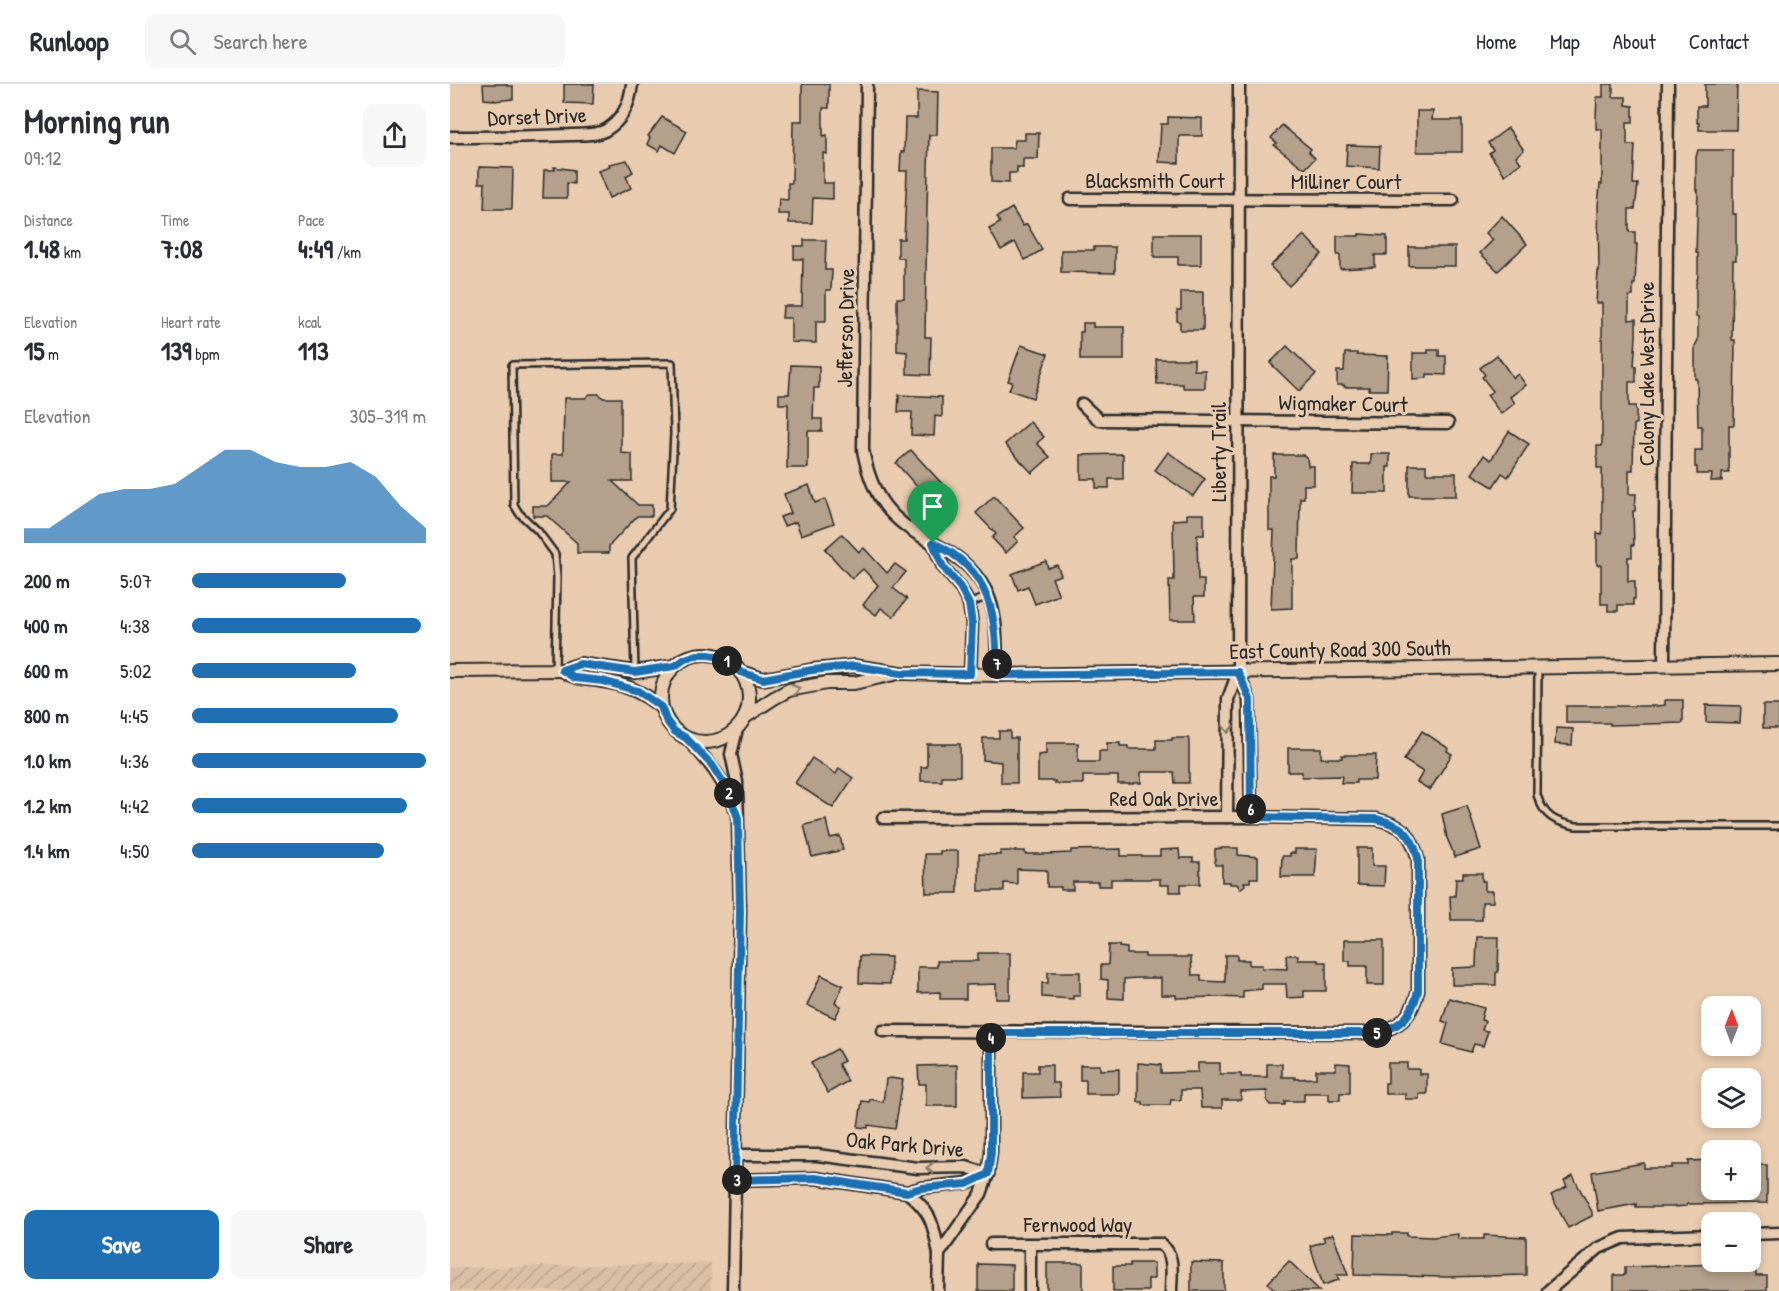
<!DOCTYPE html>
<meta charset="utf-8">
<style>
:root{--surface:#fff;--page:#f7f7f7;--text:#2b2b33;--muted:#7c7c81;--line:#e1e1e2;--accent:#1f6fb2}
body{margin:0;font-family:"Patrick Hand",sans-serif;background:var(--page);color:var(--text);height:100vh;display:flex;flex-direction:column;font-size:22px;white-space:nowrap}
*{box-sizing:border-box;margin:0}
p{font-size:20px;color:var(--muted)}
.icon{flex:none;width:33px;height:33px;fill:none;stroke:currentColor;stroke-width:2;stroke-linecap:round;stroke-linejoin:round}
.map{position:relative;flex:1;overflow:hidden}
.side{display:flex;flex-direction:column;background:var(--surface);width:450px}
.side>*{flex:none}
.needle{width:39px;rotate:1deg}
.buttons{position:absolute;left:1251px;top:912px;display:grid;gap:12px}
.buttons a{display:grid;place-items:center;width:60px;height:60px;border-radius:12px;background:var(--surface);box-shadow:0 3px 9px #0003;font-size:30px}
.pin{position:absolute;display:grid;place-items:center;width:51px;height:51px;color:#fff;margin:-62px -26px;border-radius:50% 50% 50% 0;rotate:-45deg;box-shadow:0 0 6px #0007}
.pin .icon{rotate:45deg}
.km{position:absolute;width:30px;height:30px;margin:-15px;border-radius:50%;background:#222;color:#fff;font-size:16px;line-height:30px;text-align:center}
.round{display:grid;place-items:center;flex:none;width:63px;height:63px;border-radius:12px;background:var(--page)}
.head{display:flex;align-items:center;justify-content:space-between;height:102px;padding:0 24px}
h1{font-size:33px;font-weight:700;line-height:45px}
.stats{display:grid;grid-template-columns:repeat(3,1fr);gap:9px;height:102px;padding:6px 24px}
.stats div{display:grid;align-content:center}
.stats b{font-size:26px;font-weight:700}
.stats small{font-size:16px;font-weight:400}
.stats p{font-size:16px}
.chart{height:168px;padding:12px 24px}
.chart p{display:flex;justify-content:space-between}
.chart svg{width:100%;height:108px;margin-top:6px;fill:var(--accent);opacity:.7}
.cta{display:flex;gap:12px;margin-top:auto;padding:12px 24px}
.cta a{flex:1;height:69px;border-radius:12px;background:var(--accent);color:#fff;font-size:24px;font-weight:700;line-height:69px;text-align:center}
.cta a+a{background:var(--page);color:var(--text)}
ul{padding:0 24px;list-style:none;font-size:20px}
li{display:grid;grid-template-columns:96px 72px 1fr;align-items:center;height:45px}
li i{height:15px;border-radius:8px;background:var(--accent)}
header{display:flex;align-items:center;gap:36px;box-sizing:border-box;height:84px;padding:0 30px;background:var(--surface);border-bottom:2px solid var(--line)}
header strong{font-size:28px}
nav{display:flex;gap:33px;margin-inline-start:auto;font-size:21px}
.search{width:420px;height:54px;background:var(--page);display:flex;align-items:center;gap:15px;box-sizing:border-box;padding:0 21px;border-radius:12px;color:var(--muted);font-size:22px}
main{display:flex;flex:1;min-height:0}
.map>svg:first-child{display:block}
.industrial{fill:url(#industrial-furrows)}
.building{fill:#b4a08b;stroke:#2b2b2b;stroke-width:1.5}
.lines{fill:none;stroke-linecap:round;stroke-linejoin:round}
.service-casing{stroke:#2b2b2b;stroke-width:10}
.minor-casing{stroke:#2b2b2b;stroke-width:15}
.tertiary-casing{stroke:#2b2b2b;stroke-width:16}
.service{stroke:#e9ccb0;stroke-width:5}
.minor{stroke:#e9ccb0;stroke-width:10}
.tertiary{stroke:#e9ccb0;stroke-width:12}
.oneway{stroke:#8a7c6e}
.route-casing{stroke:#fff;stroke-width:12}
.route{stroke:#1f6fb2;stroke-width:8}
.labels{text-anchor:middle;stroke-width:6;stroke-linejoin:round;paint-order:stroke}
.street-label{font-size:22px;fill:#2b2b2b;stroke:#e9ccb0}
</style>
<header>
<strong>Runloop</strong>
<div class="search"><svg class="icon" aria-label="search" viewBox="0 0 24 24"><circle cx="10" cy="10" r="6"/><path d="M15 15l6 6"/></svg>Search here</div>
<nav><a>Home</a><a>Map</a><a>About</a><a>Contact</a></nav>
</header>
<main>
<section class="side">
<div class="head"><div><h1>Morning run</h1><p>09:12</p></div><a class="round"><svg class="icon" aria-label="share" viewBox="0 0 24 24"><path d="M12 15V3M7 8l5-5 5 5M5 13v7h14v-7"/></svg></a></div>
<div class="stats">
<div><p>Distance</p><b>1.48<small> km</small></b></div>
<div><p>Time</p><b>7:08</b></div>
<div><p>Pace</p><b>4:49<small> /km</small></b></div>
</div>
<div class="stats">
<div><p>Elevation</p><b>15<small> m</small></b></div>
<div><p>Heart rate</p><b>139<small> bpm</small></b></div>
<div><p>kcal</p><b>113</b></div>
</div>
<div class="chart"><p><span>Elevation</span>305–319 m</p>
<svg viewBox="0 0 160 44" preserveAspectRatio="none"><path d="M0 44V38L10 38L20 31L30 24L40 22L50 22L60 20L70 13L80 6L90 6L100 11L110 13L120 13L130 11L140 17L150 29L160 38V44z"/></svg>
</div>
<ul>
<li><b>200 m</b>5:07<i style="width:66%"></i></li>
<li><b>400 m</b>4:38<i style="width:98%"></i></li>
<li><b>600 m</b>5:02<i style="width:70%"></i></li>
<li><b>800 m</b>4:45<i style="width:88%"></i></li>
<li><b>1.0 km</b>4:36<i style="width:100%"></i></li>
<li><b>1.2 km</b>4:42<i style="width:92%"></i></li>
<li><b>1.4 km</b>4:50<i style="width:82%"></i></li>
</ul>
<div class="cta"><a>Save</a><a>Share</a></div>
</section>
<div class="map">
<svg width="1329" height="1207" viewBox="0 0 1329 1207">
<defs>
<pattern id="industrial-furrows" width="10" height="10" patternUnits="userSpaceOnUse" patternTransform="scale(1.5)"><rect width="10" height="10" fill="#d9bfa5"/><path d="M-1 1l2-2M0 10L10 0M9 11l2-2" fill="none" stroke="#baa48e"/></pattern>
</defs>
<rect width="100%" height="100%" fill="#e9ccb0"/>
<filter id="ink" filterUnits="userSpaceOnUse"><feTurbulence type="fractalNoise" baseFrequency=".0167" numOctaves="2"/><feDisplacementMap in="SourceGraphic" scale="12" xChannelSelector="R" yChannelSelector="G"/><feConvolveMatrix kernelMatrix="1 2 1 2 8 2 1 2 1" color-interpolation-filters="sRGB"/></filter>
<g filter="url(#ink)">
<path class="industrial" d="M261,1179V1207H0V1184Z"/>
<g class="building">
<path d="M33,0H57V2H63V15L44,17V16L34,15Z"/>
<path d="M114,0H144L143,20L114,19Z"/>
<path d="M352,0H379V24H373V52L377,51V70L373,69V99H383V115L363,114L362,139H339V130H328L329,115L338,116V99H342L343,37H352Z"/>
<path d="M1153,0H1163V13H1176V21L1183,22V38H1177V61H1185L1183,100H1188L1185,125H1179V148H1185V160H1187L1185,200H1183V212H1179V236L1186,235V253L1184,282H1186V298H1179V322H1186V340H1184L1183,386H1179V410H1186L1185,427H1183L1184,461H1182V473H1178V497H1185V515H1183V521H1168V527H1158V520H1151V481H1147V449L1152,450V384H1147V362H1152V219H1146L1148,187H1149L1148,122L1150,100H1152V45H1146V34L1147,13H1153Z"/>
<path d="M1255,0H1287L1286,46H1249V39H1247V22H1255Z"/>
<path d="M467,7L488,8L487,51H479L477,124L475,253H481L480,291L457,290V268L447,267V214H454V174H448V155H454L457,87H450L451,68H454L455,34H467Z"/>
<path d="M967,27H983L982,36H1012V68H967Z"/>
<path d="M212,33L237,47L225,69L212,61L209,67L197,60L200,54L198,52Z"/>
<path d="M718,33L752,34V52H729V79L709,78L711,40H718Z"/>
<path d="M832,41L861,65L859,68L865,74L855,85L824,61L827,59L821,54Z"/>
<path d="M1058,44L1074,66L1066,72L1071,79L1055,91L1039,69L1043,66L1038,59Z"/>
<path d="M575,49H589L588,75H573V84L567,83V89H559V99L541,98V64H564L565,56H575Z"/>
<path d="M897,61L930,62L929,84L896,82Z"/>
<path d="M1248,66H1283V130H1286V176H1283L1282,256H1285L1284,341H1279V389H1272V397H1261L1262,390H1247V383H1245V366H1252V342H1248L1247,295H1245V262L1248,256V233H1246V199L1248,193V169H1246L1248,106H1246V73Z"/>
<path d="M177,76L183,88L176,92L181,104L159,114L148,87L160,83L159,80Z"/>
<path d="M29,83L63,84L62,125H34L35,99H29Z"/>
<path d="M104,83L124,86V100L117,99V114H93L94,86H105Z"/>
<path d="M562,124L573,142L577,140L592,166L575,176L565,158L551,166L539,145L550,139L547,133Z"/>
<path d="M1052,132L1077,160L1048,187L1030,169L1043,156L1036,149Z"/>
<path d="M704,150H751V181H728V173H704Z"/>
<path d="M909,150L937,152V171H925V183L890,185V171H887V152H909Z"/>
<path d="M854,151L872,170L839,202L820,182Z"/>
<path d="M354,156H376L375,186H382L381,206H376V237H366V259L341,258V234H332L333,222H352L353,175H344V162H354Z"/>
<path d="M644,163H665V189L611,188V166H644Z"/>
<rect x="959" y="163" width="46" height="19"/>
<path d="M731,208H753V246H730V238L727,237V226H731Z"/>
<path d="M633,239H643V243H674V276H630V248H633Z"/>
<path d="M571,261L598,270L583,314L559,306L562,298L558,297Z"/>
<path d="M837,262L866,290L849,307L820,279Z"/>
<path d="M978,266H989V272H996V291L977,290V294L963,295V269H978Z"/>
<path d="M895,269H907V271L938,272L937,306H919V303H894V301H887V287H894Z"/>
<path d="M1047,271L1063,294L1068,290L1076,301L1060,313L1065,319L1051,330L1037,311L1043,307L1032,293L1035,291L1030,284Z"/>
<path d="M706,275H744V286H755V304H733V300H707Z"/>
<path d="M341,281L369,282V304H364L363,335H372V347H358V384H337L338,320H329V310H339Z"/>
<path d="M140,310H149L153,314H171V369L182,370V397H162L188,421H202V432H187L159,462V469H127V459L97,432H83V422H98L121,398H102V370H113L114,314H135Z"/>
<path d="M449,311L492,313V333L485,332L484,352L461,351L462,328H448Z"/>
<path d="M580,338L594,353L587,359L600,373L582,389L555,360Z"/>
<path d="M1059,347L1079,360L1058,393L1052,389L1043,403L1022,390L1034,371L1041,376Z"/>
<path d="M461,366L494,402L478,415L446,379Z"/>
<path d="M718,368L755,395L743,412L705,386Z"/>
<path d="M673,370V395H659V404H646V395H631V371Z"/>
<path d="M921,370H940V383H937V409H902L903,380H921Z"/>
<path d="M824,371H853L857,374L858,382H864V401H854V414H850L849,475H842V524L821,525L824,446H819V392H824Z"/>
<path d="M959,381H976V389H1006V412H959Z"/>
<path d="M359,401L365,419L375,415L384,439L351,451L346,438L334,442L330,433L341,429L334,410Z"/>
<path d="M544,412L574,444L564,453L568,457L556,469L542,454L546,450L526,429Z"/>
<path d="M737,430H754V451H747L748,496H754V513H744L745,536H720L719,496H724L723,436L737,435Z"/>
<path d="M392,450L409,468L414,464L437,489L445,480L456,488L443,504L457,515L443,533L431,524L426,531L413,521L428,501L413,485L402,495L375,465Z"/>
<path d="M596,477L598,484L607,481L611,491L602,494L609,511L585,520L578,502L568,506L562,490Z"/>
<path d="M1215,616H1233V639L1160,641V639H1116V622H1207L1215,621Z"/>
<path d="M1256,621L1291,622L1290,639L1256,638Z"/>
<rect x="1313" y="621" width="16" height="23"/>
<path d="M1106,644L1123,645L1122,661L1105,660Z"/>
<path d="M549,647H560V654H567V699H551V678L533,676V654H549Z"/>
<path d="M972,647L998,664L997,667L1002,670L980,706L967,698L973,688L954,676Z"/>
<path d="M722,654H739V699H725L724,688H691V699H683V700H668V692H633V700H605V697H588V671L596,670V659H628V678H649V667H657V659H670V662H678V665H706V656H722Z"/>
<path d="M477,660H510V692H492V697H471V683H477Z"/>
<path d="M838,664H871V674H892V671H926L925,696H906V699H891L892,692L852,693V688H838Z"/>
<path d="M362,674L386,690L389,684L403,694L383,724L345,699Z"/>
<path d="M1017,722L1031,765L1005,773L997,754L992,730Z"/>
<path d="M376,736L380,754L390,752L393,766L362,773L354,741Z"/>
<path d="M772,764H788V771L808,773V794H800V798H794L795,801L790,805L787,800H780V798H772V781H765V765Z"/>
<path d="M907,764H922V782H935L934,802L907,801Z"/>
<path d="M671,765V772H710V766L729,765L730,774H743V778H750V800H731V808H719V801H710V795H661V802H648V798H623V806H611V803H597V786L567,785V800L554,799V807H529V770L550,771V767H575V770H596L621,769V766Z"/>
<path d="M845,765H867L865,793H831L832,772H840V769H845Z"/>
<path d="M490,767H508V809H476L475,770H490Z"/>
<path d="M1013,789H1032V797H1035V807H1043V818H1032V836H1001L1000,812H1005L1006,794H1013Z"/>
<path d="M1027,853H1049L1048,888L1046,889V901H1002V884L1026,883Z"/>
<path d="M894,856H934V901H917V882H900V877H894Z"/>
<path d="M659,861H669V863L677,864V870H695V873H741L742,891H751V897L775,898V871H787V876H799V881H812V884L837,885L836,871H848V876H868V878H876V907H854V913L837,914L836,900H812V905L793,907V914L768,913L726,914V911H711V894H687L674,895V915L658,914V896L651,895V881H658Z"/>
<path d="M528,869H560V915H546V900L516,901V915H490V908L468,909V883H487V877H528Z"/>
<path d="M410,872L441,873L440,900L409,899Z"/>
<path d="M598,888H630V912H623V915L592,913V899H598Z"/>
<path d="M371,891L393,901L385,919L391,922L385,934L357,921Z"/>
<path d="M999,914L1034,924L1031,936L1035,937L1032,946L1038,947L1033,962L1024,960L1021,968L992,960L998,939L992,937Z"/>
<path d="M387,965L394,977L388,980L398,997L378,1009L361,979Z"/>
<path d="M688,979L711,981V989L748,988V979H770V990H791V993H817V980H832V993H845V995L866,994V986H886V979L900,980V1009H890V1016H879V1009H854V1017H835V1021H820L817,1017V1007L791,1008V1016H772V1024H751L750,1006H731V1016H721L720,1021H693V1018H688Z"/>
<path d="M938,979H957V985H969V990H977V1010H969V1015H955V1010H935V999H938Z"/>
<path d="M507,981V1022H476V1000H469L468,982Z"/>
<path d="M588,981H602V999H609L610,1013L573,1014V988H588Z"/>
<path d="M630,981H650V986L669,985V1010H636V996H630Z"/>
<path d="M440,994L453,996L445,1045L418,1041V1044L408,1043L412,1017L419,1018L420,1015L433,1018L436,995Z"/>
<path d="M1262,1076V1106H1300V1081H1317V1119L1237,1120V1122L1223,1123H1186V1120L1148,1127L1142,1088L1194,1079V1084H1222V1081H1238V1077Z"/>
<path d="M1123,1092L1142,1128V1132L1118,1144L1101,1111L1117,1103L1114,1097Z"/>
<path d="M942,1149H957V1152L983,1153L1008,1150V1155H1034V1151L1076,1153V1191L996,1193L904,1191L905,1150L942,1151Z"/>
<path d="M883,1150L898,1191H887L889,1196L873,1201L860,1162L875,1157L873,1153Z"/>
<path d="M839,1177L870,1207H826L818,1199Z"/>
<path d="M741,1178L774,1179V1207H741Z"/>
<rect x="597" y="1179" width="36" height="28"/>
<path d="M680,1179H704V1195H698V1207H663V1182H680Z"/>
<path d="M1305,1179L1306,1192H1317V1207H1164V1191H1175V1183Z"/>
<path d="M528,1180L562,1181V1207H528Z"/>
</g>
<g class="lines">
<defs>
<g id="service">
<path d="M519,520L538,512"/>
<path d="M1088,584L1087,711C1094,733 1105,738 1126,742H1329"/>
<path d="M105,586L107,493L105,470L88,447L69,429L64,421L62,281L222,279L224,349L220,425L182,474L185,587"/>
</g>
<g id="minor">
<path d="M417,0L413,366C422,414 440,437 485,460C506,471 523,483 535,505C549,530 546,563 547,591"/>
<path d="M789,0L788,588L799,615L801,733"/>
<path d="M0,53C40,53 80,53 120,51C131,50 146,52 156,46C173,36 180,19 182,0"/>
<path d="M620,115L1003,116"/>
<path d="M632,320L649,336L998,339"/>
<path d="M483,459L493,483L510,503L519,520L522,540L520,590"/>
<path d="M1214,580L1218,0"/>
<path d="M236,654C258,676 274,696 285,725"/>
<path d="M777,733L778,615L788,588"/>
<path d="M433,947L923,949C950,944 961,934 968,907V775C961,748 952,741 926,735L801,733L433,734"/>
<path d="M285,1071H367L468,1084L516,1083L538,1090"/>
<path d="M285,1096L365,1094L457,1108L471,1104L517,1099L538,1090"/>
<path d="M457,1108C482,1129 483,1139 489,1170"/>
<path d="M1300,1150L1329,1149"/>
<path d="M541,1160H710C726,1169 721,1192 721,1207"/>
<path d="M283,1207L290,827L287,698L281,670L287,645"/>
<path d="M488,1207L489,1170L531,1110L538,1090L541,1069V949"/>
<path d="M580,1207V1161"/>
<path d="M1098,1207L1149,1164L1173,1154L1262,1151"/>
</g>
<g id="tertiary">
<circle cx="255" cy="614" r="44"/>
<path d="M112,586C127,596 134,594 152,597C175,600 193,608 211,623"/>
<path d="M0,587L112,586L130,580L185,588L225,582"/>
<path d="M290,588L313,595L362,586L404,582L451,589L547,591L1329,580"/>
<path d="M295,633L324,614L339,606L377,599H404L444,590"/>
</g>
</defs>
<use href="#service" class="service-casing"/>
<use href="#minor" class="minor-casing"/>
<use href="#tertiary" class="tertiary-casing"/>
<use href="#service" class="service"/>
<use href="#minor" class="minor"/>
<use href="#tertiary" class="tertiary"/>
</g>
<defs><path id="oneway-chevron" d="M-2-3.5L2.5 0L-2 3.5" fill="none" stroke-width="1.6" stroke-linecap="round" stroke-linejoin="round" transform="scale(1.5)"/></defs>
<g class="oneway">
<use href="#oneway-chevron" transform="translate(346 605) rotate(-17)"/>
<use href="#oneway-chevron" transform="translate(778 645) rotate(91)"/>
<use href="#oneway-chevron" transform="translate(480 1084) rotate(179)"/>
</g>
</g>
<g class="lines" filter="url(#ink)">
<defs>
<path id="route" d="M483,459C543,486 546,532 547,591L788,588L800,615L801,733L926,735C952,741 961,748 968,774V907C961,934 950,944 923,949H541V1069L538,1090L517,1100L471,1104L457,1108L365,1094L285,1096L290,827L288,734L278,706L262,681L236,654L224,647L216,636L211,623L188,607L153,597L125,594L112,586L130,580L185,588L225,582L235,575L247,571H259L271,573L282,579L290,588L313,595L362,586L404,582L451,589L520,590L522,540L519,520L510,503L493,483Z"/>
</defs>
<use href="#route" class="route-casing"/>
<use href="#route" class="route"/>
</g>
<g class="labels">
<g class="street-label">
<text transform="translate(87 32) rotate(-2)" y="8">Dorset Drive</text>
<text x="705" y="104">Blacksmith Court</text>
<text x="896" y="105">Milliner Court</text>
<text transform="translate(395 244) rotate(-89)" y="8">Jefferson Drive</text>
<text transform="translate(1196 290) rotate(-90)" y="8">Colony Lake West Drive</text>
<text transform="translate(893 319) rotate(1)" y="8">Wigmaker Court</text>
<text transform="translate(768 368) rotate(-90)" y="8">Liberty Trail</text>
<text transform="translate(890 565) rotate(-1)" y="8">East County Road 300 South</text>
<text x="714" y="722">Red Oak Drive</text>
<text transform="translate(455 1060) rotate(5)" y="8">Oak Park Drive</text>
<text x="628" y="1148">Fernwood Way</text>
</g>
</g>
</svg>
<div class="buttons">
<a><svg class="needle" viewBox="-14 -14 28 28"><path d="M0-13l5 13h-10z" fill="#e53935"/><path d="M0 13l5-13h-10z" fill="#7c7c81"/></svg></a>
<a><svg class="icon" aria-label="layers" viewBox="0 0 24 24"><path d="M12 4l9 5-9 5-9-5zM3 14l9 5 9-5"/></svg></a>
<a>+</a>
<a>−</a>
</div>
<div class="pin" style="left:483px;top:459px;background:#1e9e55"><svg class="icon" aria-label="arrive" viewBox="0 0 24 24"><path d="M6 21V4h12l-3 4 3 4H6"/></svg></div>
<b class="km" style="left:277px;top:577px">1</b>
<b class="km" style="left:279px;top:709px">2</b>
<b class="km" style="left:287px;top:1096px">3</b>
<b class="km" style="left:541px;top:954px">4</b>
<b class="km" style="left:927px;top:949px">5</b>
<b class="km" style="left:801px;top:725px">6</b>
<b class="km" style="left:547px;top:580px">7</b>
</div>
</main>
